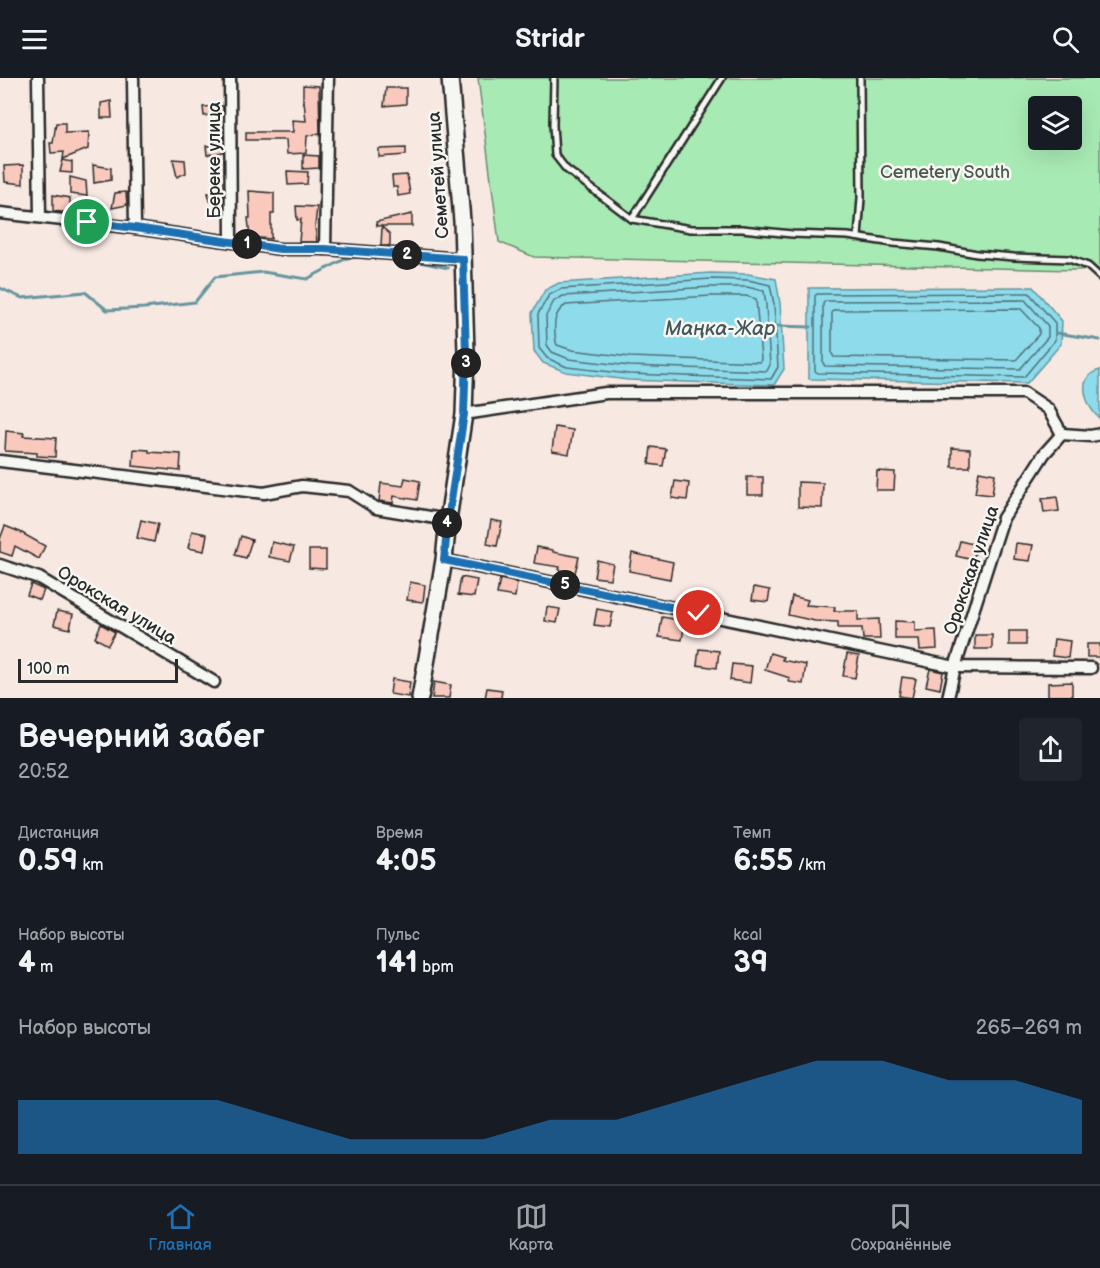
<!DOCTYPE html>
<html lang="ru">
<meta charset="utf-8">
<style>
:root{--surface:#171b24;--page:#20242c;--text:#f1f3f6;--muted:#9ea1a6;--line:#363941;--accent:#1f6fb2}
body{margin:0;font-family:"Balsamiq Sans",sans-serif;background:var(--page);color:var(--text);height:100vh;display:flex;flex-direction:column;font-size:22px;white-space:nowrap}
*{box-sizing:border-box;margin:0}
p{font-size:20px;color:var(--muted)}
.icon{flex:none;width:33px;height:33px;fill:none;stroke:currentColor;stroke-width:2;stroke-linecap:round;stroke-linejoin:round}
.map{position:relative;height:620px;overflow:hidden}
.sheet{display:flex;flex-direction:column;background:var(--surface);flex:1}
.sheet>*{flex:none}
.controls{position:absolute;left:1028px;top:18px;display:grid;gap:12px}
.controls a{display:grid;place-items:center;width:54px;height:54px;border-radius:6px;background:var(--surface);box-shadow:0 6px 24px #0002;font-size:30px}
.scale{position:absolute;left:18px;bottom:15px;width:160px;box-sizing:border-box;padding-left:6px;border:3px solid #2b2b2b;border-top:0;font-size:16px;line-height:21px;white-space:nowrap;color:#2b2b2b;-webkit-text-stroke:4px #f6f6f2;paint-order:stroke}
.pin{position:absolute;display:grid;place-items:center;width:51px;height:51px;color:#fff;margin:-26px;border:3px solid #fff;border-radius:50%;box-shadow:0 2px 6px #0007}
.km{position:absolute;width:30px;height:30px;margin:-15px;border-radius:50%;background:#222;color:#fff;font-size:16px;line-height:30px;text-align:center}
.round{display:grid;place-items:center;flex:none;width:63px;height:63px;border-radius:6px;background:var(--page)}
.summary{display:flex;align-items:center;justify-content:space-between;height:102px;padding:0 18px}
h1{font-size:33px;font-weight:700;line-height:45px}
.figures{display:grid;grid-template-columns:repeat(3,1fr);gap:9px;height:102px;padding:6px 18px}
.figures div{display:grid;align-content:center}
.figures b{font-size:30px;font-weight:700}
.figures small{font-size:16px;font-weight:400}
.figures p{font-size:16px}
.chart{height:168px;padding:12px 18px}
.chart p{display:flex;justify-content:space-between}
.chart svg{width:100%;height:108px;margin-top:6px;fill:var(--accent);opacity:.7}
header{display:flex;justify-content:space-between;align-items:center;height:78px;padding:0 18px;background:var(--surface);font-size:27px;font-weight:700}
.dock{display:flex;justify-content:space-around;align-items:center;height:84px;border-top:2px solid var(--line);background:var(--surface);font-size:16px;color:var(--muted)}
.dock a{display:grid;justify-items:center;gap:3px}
.dock .active{color:var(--accent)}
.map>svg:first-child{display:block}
.green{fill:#a8eab4;stroke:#6a8a70;stroke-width:1.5;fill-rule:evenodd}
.water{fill:#8ddbeb;stroke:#66959e;stroke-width:1.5}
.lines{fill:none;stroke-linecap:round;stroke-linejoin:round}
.shore{stroke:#527178;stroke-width:1.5}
.stream{stroke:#66959e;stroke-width:3}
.building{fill:#f8c9bc;stroke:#2b2b2b;stroke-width:1.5}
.lane-casing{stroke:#2b2b2b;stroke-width:10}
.street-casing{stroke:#2b2b2b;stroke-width:15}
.secondary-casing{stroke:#2b2b2b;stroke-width:20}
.lane{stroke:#f6f6f2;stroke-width:5}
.street{stroke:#f6f6f2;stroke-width:10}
.secondary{stroke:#f6f6f2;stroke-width:15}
.route-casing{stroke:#fff;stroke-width:12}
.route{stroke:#1f6fb2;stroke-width:8}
.labels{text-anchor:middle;stroke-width:5;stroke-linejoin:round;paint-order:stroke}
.street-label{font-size:18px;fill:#2b2b2b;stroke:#f6f6f2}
.park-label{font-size:18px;fill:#4a5b4d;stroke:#f6f6f2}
.water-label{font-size:20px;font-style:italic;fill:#44575b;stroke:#f6f6f2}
</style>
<header><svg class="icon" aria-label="menu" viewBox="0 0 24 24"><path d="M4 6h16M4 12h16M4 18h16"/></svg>Stridr<svg class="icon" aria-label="search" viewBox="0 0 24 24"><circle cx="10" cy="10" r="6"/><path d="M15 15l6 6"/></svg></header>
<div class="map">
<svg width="1100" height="620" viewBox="0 0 1100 620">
<rect width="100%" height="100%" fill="#f7e8e2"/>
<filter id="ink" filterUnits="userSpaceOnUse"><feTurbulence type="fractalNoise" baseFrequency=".0167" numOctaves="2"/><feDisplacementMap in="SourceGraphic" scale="12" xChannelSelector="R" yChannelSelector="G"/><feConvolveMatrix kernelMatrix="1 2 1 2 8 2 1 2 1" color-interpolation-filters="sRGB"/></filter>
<g filter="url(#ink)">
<path class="green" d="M478,0H1100V191L1074,192L534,179L499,164ZM1038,28H1071V62H1038Z"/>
<g class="water">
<path d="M711,195L748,196L776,201L780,225L784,291L774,307L628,302L566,294L543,285L534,273L532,235L545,212L559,205Z"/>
<path d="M1033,209L1062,243L1061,266L1027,305L809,301V210Z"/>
<path d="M1100,292V341C1086,329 1074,299 1100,292Z"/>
</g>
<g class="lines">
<g class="shore">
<path d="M711,201L748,202L770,207L774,226L778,289L771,301L629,296L567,289L547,280L539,270L538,236L549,217L561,211Z"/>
<path d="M711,209H747L764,213L766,227L770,287L767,293L630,288L569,281L552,274L547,267L546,238L554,223L563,218Z"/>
<path d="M1029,215L1055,245V262L1024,299L818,295L815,293V218L817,216Z"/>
<path d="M711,218H746L756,221L761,281L760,284L630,279L572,272L557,267L556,264C554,250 552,235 566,227Z"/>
<path d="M1025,222L1048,248V259L1020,291L825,288L823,285V226L825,223Z"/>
<path d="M1021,231L1039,250V256L1016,282L834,279L832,276V235L834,232Z"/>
</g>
<g class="stream">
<path d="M411,182L448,190"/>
<path d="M0,210L22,220L85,214L107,232L144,230L195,224L215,199L263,194L307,201L347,180L366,179"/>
<path d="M778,248L811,249"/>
<path d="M1057,255L1100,262"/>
</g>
</g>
<g class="building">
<path d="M303,7L319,8L320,55L307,58L306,75L287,76L286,62H246V54H293L292,42L306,43L304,23L303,24Z"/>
<path d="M386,10H406V26L384,28Z"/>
<path d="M111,23L112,40H101V25Z"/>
<path d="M223,28V35L204,38L203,29Z"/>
<path d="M56,45H65V55L89,54L88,71L63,81L64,74L51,75L50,65H53Z"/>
<path d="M223,67V74L207,77L206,68Z"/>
<path d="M406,70V77L379,79V71Z"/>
<path d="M303,77L319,78V90L303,91Z"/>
<path d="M173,81L185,82L186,95L177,99Z"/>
<path d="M63,82L72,84V95L60,94Z"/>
<path d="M23,87V106L5,104L4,88Z"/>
<path d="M93,87L111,90V102L94,105Z"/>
<path d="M287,93L308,94L307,106L288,107Z"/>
<path d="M407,97L410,116L398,118L397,109H393L392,98Z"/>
<path d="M70,99L86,103L87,118L70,116Z"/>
<path d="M249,113L274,115V136H271V161L250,159L248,140H250Z"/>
<path d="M126,114L127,127L112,130L115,115Z"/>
<path d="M223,114V121L210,123L208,115Z"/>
<path d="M53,117L70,120V135L53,133Z"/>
<path d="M296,128L317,129L315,148L317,164H299L301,141L297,142Z"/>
<path d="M412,136V148H377L376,144Z"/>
<path d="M382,149L390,156V167L387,168H381Z"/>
<path d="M555,349L573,352L569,376L552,373Z"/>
<path d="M6,353L24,355L23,358L56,360L55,379L37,378V375L5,373Z"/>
<path d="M651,369L666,371L663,388L649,386Z"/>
<path d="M952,370L970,371V389H952Z"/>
<path d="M134,371L149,372V374L181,376L180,393L133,388Z"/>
<path d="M877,393L895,394L894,412H876Z"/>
<path d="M979,393L995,396L992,417L975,415Z"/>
<rect x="747" y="399" width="16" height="18"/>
<path d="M405,400L420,403L417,422L394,418L393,425L379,423L381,405L403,408Z"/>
<path d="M675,403L689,405L687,422L672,420Z"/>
<path d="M798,404L823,405L822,430L798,429Z"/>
<path d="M1057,419L1059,433L1044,435L1042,421Z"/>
<path d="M141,442L158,446L154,464L137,460Z"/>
<path d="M491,442L502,444L497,468L487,466Z"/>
<path d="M5,448L20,454L45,468L39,481L15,468L12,478L0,474V461Z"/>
<path d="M192,453L207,456L204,473L188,470Z"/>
<path d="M241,458L252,462L246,480L235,477Z"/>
<path d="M960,463L977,467L973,482L956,478Z"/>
<path d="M272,464L294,469L290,483L269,479Z"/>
<path d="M1016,465L1033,467L1030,483L1014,481Z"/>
<path d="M537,469L553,472V474L579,479L575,495L559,492L560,489L534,485Z"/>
<path d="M309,472H326V491L309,490Z"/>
<path d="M632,475L673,484L670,501L629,493Z"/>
<path d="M597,482L613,486L610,501L594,499Z"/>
<path d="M461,499L477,502L474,519L458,517Z"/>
<path d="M500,501L517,505L515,519L497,516Z"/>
<path d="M410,504L425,507L423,524L407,522Z"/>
<path d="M31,506L44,512L40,522L27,517Z"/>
<path d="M754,509L770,512L768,524L752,522Z"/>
<path d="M792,518L808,522L806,527L835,529L834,533H858V542L879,541L880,561H863L862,550H838V544L815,543L788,537Z"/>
<path d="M547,529L560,531L557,545L545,543Z"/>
<path d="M597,531L613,534L610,549L594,547Z"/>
<path d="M57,533L73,536L70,551L54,547Z"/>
<path d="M662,539L685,543L682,562L659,559Z"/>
<path d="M895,543L915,544V553L936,552L937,571L920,572L919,561H895Z"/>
<path d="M101,546L115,554L108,567L95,560Z"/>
<rect x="1009" y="553" width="17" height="14"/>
<rect x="975" y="557" width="17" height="14"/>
<path d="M1054,561L1070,563L1068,580L1052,578Z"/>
<rect x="1087" y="566" width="13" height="13"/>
<path d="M699,571L719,573L717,590L697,587Z"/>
<path d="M770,575L783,579L782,582L806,587L803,606L789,604L790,600L765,592Z"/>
<path d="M847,576L859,578L855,600L843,598Z"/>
<path d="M732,586L752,588L750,605L730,602Z"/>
<path d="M930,591L943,594L940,611L926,608Z"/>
<path d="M902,599L916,601L912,620L899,618Z"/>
<path d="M392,601L410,604L408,619L390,616Z"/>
<path d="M434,604L451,607L449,620H432Z"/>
<path d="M1072,604V618H1048V605Z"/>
<path d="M487,610L502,612L501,620H485Z"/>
</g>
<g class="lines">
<defs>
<g id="lane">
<path d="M554,0L553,47L555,77L566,91L632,141L691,151H742L792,156L848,158L893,165L939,169L977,176L1014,179L1069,181L1088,188L1100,199"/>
<path d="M632,141L722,0"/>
<path d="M858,159L861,120L860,0"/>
</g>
<g id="street">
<path d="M38,0L40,139"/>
<path d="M133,0L135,150"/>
<path d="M230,0L231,163"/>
<path d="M0,135L135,150L280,171H325L463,181"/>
<path d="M325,171L328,0"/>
<path d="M464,336L606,315H1024L1048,331L1062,356"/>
<path d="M0,383L264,415L302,408L349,413L376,430L448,442"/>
<path d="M444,482L955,589L1091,590"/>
<path d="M0,487L39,500L214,604"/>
<path d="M948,620L955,589L1003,440L1044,376L1062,356L1091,358L1100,356"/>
</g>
<path id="secondary" d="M420,620L444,482L448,442L464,336L466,274L462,143L450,0"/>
</defs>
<use href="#lane" class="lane-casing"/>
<use href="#street" class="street-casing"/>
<use href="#secondary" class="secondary-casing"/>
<use href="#lane" class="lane"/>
<use href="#street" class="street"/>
<use href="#secondary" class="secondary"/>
</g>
</g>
<g class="lines" filter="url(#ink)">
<defs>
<path id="route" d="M87,144L135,150L280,171H325L463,181L466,274L464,336L448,442L444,482L699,535"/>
</defs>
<use href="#route" class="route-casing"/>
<use href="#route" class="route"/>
</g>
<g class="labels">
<g class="street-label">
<text transform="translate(214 82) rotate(-90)" y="6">Береке улица</text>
<text transform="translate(438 97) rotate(-94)" y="6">Семетей улица</text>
<text transform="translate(971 492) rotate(-71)" y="6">Орокская улица</text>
<text transform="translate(117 527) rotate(31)" y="6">Орокская улица</text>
</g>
<g class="park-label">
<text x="945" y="100">Cemetery South</text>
</g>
<g class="water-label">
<text x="720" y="257">Маңка-Жар</text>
</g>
</g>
</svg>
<div class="controls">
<a><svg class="icon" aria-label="layers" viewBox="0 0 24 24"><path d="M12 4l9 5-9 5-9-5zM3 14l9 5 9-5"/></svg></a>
</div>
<div class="scale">100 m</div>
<div class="pin" style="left:87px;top:144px;background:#1e9e55"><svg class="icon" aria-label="arrive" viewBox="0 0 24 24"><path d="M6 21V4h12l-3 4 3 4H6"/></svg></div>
<div class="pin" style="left:699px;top:535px;background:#d93025"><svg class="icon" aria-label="check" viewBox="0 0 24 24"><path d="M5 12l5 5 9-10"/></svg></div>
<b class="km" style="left:247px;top:166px">1</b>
<b class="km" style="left:407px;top:177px">2</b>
<b class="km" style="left:466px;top:285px">3</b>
<b class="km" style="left:447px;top:445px">4</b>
<b class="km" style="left:565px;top:507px">5</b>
</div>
<section class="sheet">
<div class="summary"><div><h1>Вечерний забег</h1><p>20:52</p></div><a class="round"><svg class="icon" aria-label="share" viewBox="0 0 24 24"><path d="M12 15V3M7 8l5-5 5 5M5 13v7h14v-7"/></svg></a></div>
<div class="figures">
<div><p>Дистанция</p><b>0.59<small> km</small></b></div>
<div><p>Время</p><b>4:05</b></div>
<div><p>Темп</p><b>6:55<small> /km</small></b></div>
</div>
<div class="figures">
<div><p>Набор высоты</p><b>4<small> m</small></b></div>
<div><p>Пульс</p><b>141<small> bpm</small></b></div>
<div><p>kcal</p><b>39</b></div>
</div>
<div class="chart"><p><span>Набор высоты</span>265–269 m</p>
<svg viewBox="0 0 160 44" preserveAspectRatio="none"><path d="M0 44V22L10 22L20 22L30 22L40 30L50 38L60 38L70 38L80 30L90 30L100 22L110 14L120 6L130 6L140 14L150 14L160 22V44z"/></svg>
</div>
</section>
<nav class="dock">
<a class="active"><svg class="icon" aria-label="home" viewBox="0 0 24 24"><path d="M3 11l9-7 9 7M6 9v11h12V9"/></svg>Главная</a>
<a><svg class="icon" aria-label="map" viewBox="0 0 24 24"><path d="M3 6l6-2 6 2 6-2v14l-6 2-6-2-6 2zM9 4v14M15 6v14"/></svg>Карта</a>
<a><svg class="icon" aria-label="saved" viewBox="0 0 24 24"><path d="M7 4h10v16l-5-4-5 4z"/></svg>Сохранённые</a>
</nav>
